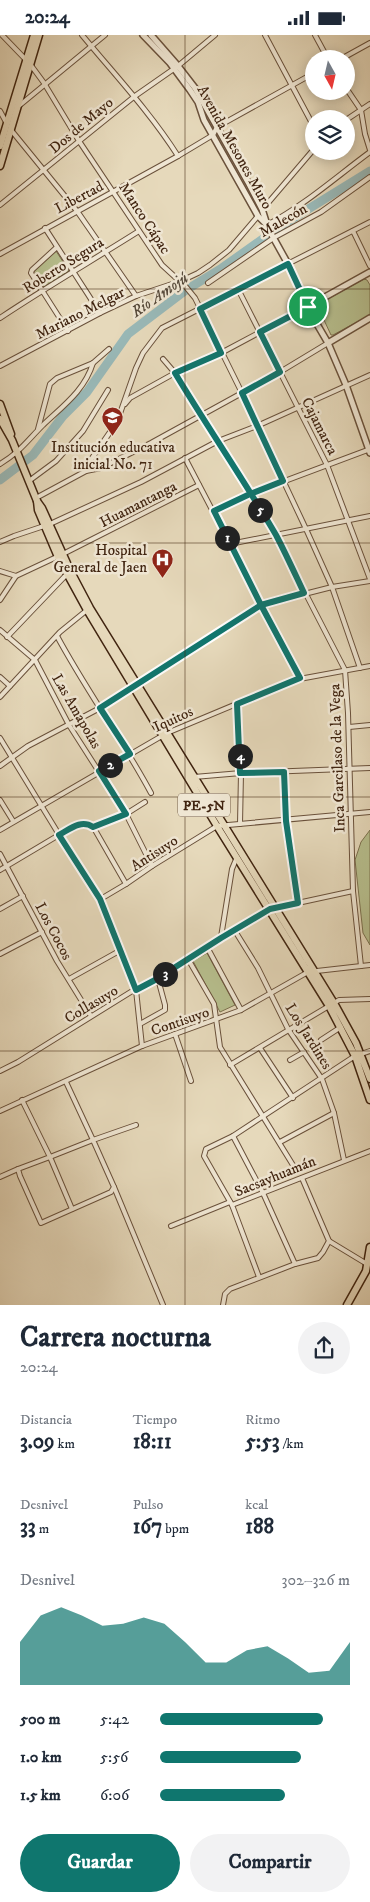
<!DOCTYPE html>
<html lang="es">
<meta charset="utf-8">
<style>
:root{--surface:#fff;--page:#f2f2f3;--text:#1f2937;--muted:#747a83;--accent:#0f766e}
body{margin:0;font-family:"IM FELL DW Pica",serif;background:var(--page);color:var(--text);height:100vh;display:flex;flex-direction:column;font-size:19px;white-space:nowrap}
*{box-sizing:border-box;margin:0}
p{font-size:16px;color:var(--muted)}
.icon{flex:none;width:28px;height:28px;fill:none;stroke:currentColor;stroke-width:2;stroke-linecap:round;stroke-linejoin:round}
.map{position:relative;height:1270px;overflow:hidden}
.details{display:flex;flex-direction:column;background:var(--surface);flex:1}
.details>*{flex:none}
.needle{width:32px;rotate:172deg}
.buttons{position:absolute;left:305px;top:15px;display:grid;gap:10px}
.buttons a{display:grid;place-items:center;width:50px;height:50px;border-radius:50%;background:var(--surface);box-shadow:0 2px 12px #0003;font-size:25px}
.pin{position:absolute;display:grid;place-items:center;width:42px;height:42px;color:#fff;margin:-21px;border:2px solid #fff;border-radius:50%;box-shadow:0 1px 5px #0007}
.km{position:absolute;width:25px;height:25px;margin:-12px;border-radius:50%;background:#222;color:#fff;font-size:14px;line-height:25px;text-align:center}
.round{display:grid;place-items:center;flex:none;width:52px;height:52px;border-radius:26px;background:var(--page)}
.overview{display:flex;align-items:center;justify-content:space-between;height:85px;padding:0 20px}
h1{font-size:28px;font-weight:700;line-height:38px}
.metrics{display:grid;grid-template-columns:repeat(3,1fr);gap:8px;height:85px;padding:5px 20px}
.metrics div{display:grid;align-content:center}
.metrics b{font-size:21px;font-weight:700}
.metrics small{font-size:14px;font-weight:400}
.metrics p{font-size:14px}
.chart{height:140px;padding:10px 20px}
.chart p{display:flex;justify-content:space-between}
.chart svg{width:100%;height:90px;margin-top:5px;fill:var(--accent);opacity:.7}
.action{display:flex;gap:10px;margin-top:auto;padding:10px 20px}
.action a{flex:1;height:58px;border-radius:30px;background:var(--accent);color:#fff;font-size:20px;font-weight:700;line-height:58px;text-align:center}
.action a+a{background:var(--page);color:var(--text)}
ul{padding:0 20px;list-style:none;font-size:16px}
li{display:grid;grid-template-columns:80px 60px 1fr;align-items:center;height:38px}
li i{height:12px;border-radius:6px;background:var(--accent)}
.status{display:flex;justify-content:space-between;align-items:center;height:35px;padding:0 25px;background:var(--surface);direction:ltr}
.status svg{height:14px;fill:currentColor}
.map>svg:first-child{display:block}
.green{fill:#b7bf8e;stroke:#7c724f}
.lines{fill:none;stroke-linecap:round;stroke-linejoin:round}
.river{stroke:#99b9b8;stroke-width:9}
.minor-casing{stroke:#6a513b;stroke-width:6}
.tertiary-casing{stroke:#6a513b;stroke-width:8}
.trunk-casing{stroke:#402410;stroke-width:9}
.minor{stroke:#efe6d3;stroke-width:4}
.tertiary{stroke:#efe6d3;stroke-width:5}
.trunk{stroke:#e6d9bb;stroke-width:6}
.route-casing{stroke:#fff;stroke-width:10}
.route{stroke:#0f766e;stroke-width:6}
.grid{fill:none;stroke:#402410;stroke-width:1;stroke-opacity:0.55}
.labels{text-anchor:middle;stroke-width:5;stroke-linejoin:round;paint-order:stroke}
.shield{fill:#efe6d3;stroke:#745e4a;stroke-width:1}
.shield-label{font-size:14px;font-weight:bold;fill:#402410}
.street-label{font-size:15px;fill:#402410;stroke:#efe6d3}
.poi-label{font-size:15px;fill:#402410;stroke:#efe6d3}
.water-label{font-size:16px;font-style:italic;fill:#56493a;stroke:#efe6d3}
</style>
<div class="status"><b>20:24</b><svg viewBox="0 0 49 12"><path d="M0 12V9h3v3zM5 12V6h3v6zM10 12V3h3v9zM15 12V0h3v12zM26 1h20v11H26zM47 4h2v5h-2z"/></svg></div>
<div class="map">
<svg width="370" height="1270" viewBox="0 0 370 1270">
<rect width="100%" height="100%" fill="#e6d9bb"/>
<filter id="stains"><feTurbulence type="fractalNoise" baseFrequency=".004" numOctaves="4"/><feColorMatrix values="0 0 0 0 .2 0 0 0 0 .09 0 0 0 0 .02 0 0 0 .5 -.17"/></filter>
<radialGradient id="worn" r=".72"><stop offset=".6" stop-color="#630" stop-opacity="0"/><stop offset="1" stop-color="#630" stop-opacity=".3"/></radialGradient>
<g class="green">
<path d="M56,216L69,236L44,252L34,236Z"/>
<path d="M364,244L367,245L370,250V280L333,300H331L317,270Z"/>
<path d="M370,795V910L363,898L355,825L361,807Z"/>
<path d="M207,918L235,970L220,977L193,926Z"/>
</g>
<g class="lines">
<path class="river" d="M0,445L33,420L63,381L87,357L128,299L186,255L222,233L284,189L370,136"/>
<defs>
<g id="minor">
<path d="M2,0L30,29L44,48L79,106L162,230L186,252L195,263L242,358L306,494L332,552L360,633"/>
<path d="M82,0C115,40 150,77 178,121"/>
<path d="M265,0L314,92"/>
<path d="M315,0L328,24"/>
<path d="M341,24L370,8"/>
<path d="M346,53L361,75L365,99L370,115"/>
<path d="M20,70L105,0"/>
<path d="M0,76L6,87"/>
<path d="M346,85L370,69"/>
<path d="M11,95L77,176L136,261"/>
<path d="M0,170L135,61L178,31L215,0"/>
<path d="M262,175L314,114"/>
<path d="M267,190C305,170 336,142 370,117"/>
<path d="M45,193L100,278"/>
<path d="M353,196L370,231"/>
<path d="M56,213L32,235L31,238L68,296"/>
<path d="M0,219L178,121L213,100L217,92L314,38"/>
<path d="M208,248L275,202L321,177L370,142"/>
<path d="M238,254L327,430L370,544"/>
<path d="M0,283C45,253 93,225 139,196"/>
<path d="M163,324L175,338L276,501L345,635L348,678L353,856L361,931"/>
<path d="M0,331L100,278L136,261L181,246L198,238L210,230L229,215L258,181"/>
<path d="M125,369L130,363L175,338L221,318L307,272"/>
<path d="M38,394L50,349L57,343L93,328L109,314"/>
<path d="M185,423L300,643"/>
<path d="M0,429C20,417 27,406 43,390C63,371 85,355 93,328"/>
<path d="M86,436L90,426L117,387L136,333L143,318L162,293L370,187"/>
<path d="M29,446L56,426L83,396L108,355"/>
<path d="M36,463L86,436L101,433L151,408L280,337L328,308"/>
<path d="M214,476L250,459L370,414"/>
<path d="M0,507L14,501L50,489L141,447L218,406L257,391L370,340"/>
<path d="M230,509L370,481"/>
<path d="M0,536L16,541"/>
<path d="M0,565L16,541L63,519L199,450"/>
<path d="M0,595L35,625L69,690L126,779L152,831"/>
<path d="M57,601C86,655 122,704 151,758"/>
<path d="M7,602L67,539"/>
<path d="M0,642L10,651"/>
<path d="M0,662L60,597L87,575"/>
<path d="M237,669L241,738L240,789"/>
<path d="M349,692L370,690"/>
<path d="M0,703L99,865L111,890L136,955L142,1011"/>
<path d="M0,731L28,711L100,673L261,570L332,552L370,546"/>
<path d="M285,737L286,786L298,868"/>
<path d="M194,742L241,738L370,733"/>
<path d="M0,765L13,786"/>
<path d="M93,792L126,779L145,767"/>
<path d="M0,795L167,698L294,645L370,631"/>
<path d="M0,819L57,926L91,981"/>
<path d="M0,835L74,791L80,788H87L95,795L126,849"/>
<path d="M99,865L126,849L152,831L217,791L370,777"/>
<path d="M0,874L23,861"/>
<path d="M235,896L258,933L288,994L322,1044L334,1078L344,1125"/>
<path d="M221,902L232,834L237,822"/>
<path d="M207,912L241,975"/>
<path d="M0,919L42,897"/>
<path d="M188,924L214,969L220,1012L296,1135"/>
<path d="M69,944L121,915"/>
<path d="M140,989L165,975V970L158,944"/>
<path d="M175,999L191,1046"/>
<path d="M321,1005L341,992"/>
<path d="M260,1013L293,1063"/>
<path d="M290,1025L304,1017"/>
<path d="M230,1030L339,965L370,964"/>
<path d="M0,1036L18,1027L142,950L158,944L221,903L270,874L353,856"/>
<path d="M66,1047L93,1105L50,1122L72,1174"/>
<path d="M22,1065L50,1122L18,1134L20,1141L41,1188L111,1157L114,1152L93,1105L136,1090"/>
<path d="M0,1076L142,1011L241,975L308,937L370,930"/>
<path d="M233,1101L263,1158L295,1229"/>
<path d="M280,1107L334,1078"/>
<path d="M0,1142L18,1134"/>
<path d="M114,1152L163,1270"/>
<path d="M232,1170L204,1121L206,1114L233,1101L355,1021L370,1016"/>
<path d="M171,1191L230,1167"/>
<path d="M329,1206L367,1229"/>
<path d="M259,1242L232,1170L370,1116"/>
<path d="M223,1270L225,1259L230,1254L295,1229L318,1223L323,1217L329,1206L302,1143"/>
</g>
<g id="tertiary">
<path d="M143,0L170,28L190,55L198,67L204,85L258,181L266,189"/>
<path d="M151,0L178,31L195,53L249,149L262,174L268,193L288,229L307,272L328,308L346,350L370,418"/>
<path d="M307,272L370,237"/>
<path d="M328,308L370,283"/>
</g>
<g id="trunk">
<path d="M0,111L34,0"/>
<path d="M0,131L39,0"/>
<path d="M0,369L11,399"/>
<path d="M0,384L12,405L37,466"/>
<path d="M370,1044L356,1008L334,968L90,573L71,537L42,473L37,466L38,475L58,522L87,575L217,791L329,971L355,1021L370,1065"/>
<path d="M347,1270L366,1236L370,1212"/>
</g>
</defs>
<use href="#minor" class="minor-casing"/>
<use href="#tertiary" class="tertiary-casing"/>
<use href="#trunk" class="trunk-casing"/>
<use href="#minor" class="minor"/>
<use href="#tertiary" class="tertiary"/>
<use href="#trunk" class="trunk"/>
</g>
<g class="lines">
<defs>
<path id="route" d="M308,272L260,297L280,337L242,358L283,446L250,459L214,476L261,570L100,673L130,719L99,736L126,779L93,792C81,784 70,794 59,800L100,864L136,955L155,945L221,903L270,874L298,868L286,786L284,737L240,738L237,669L300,643L261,570L304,558C295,539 286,519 276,500C244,445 208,393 175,338L221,318L200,274L288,229L308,272"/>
</defs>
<use href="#route" class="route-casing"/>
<use href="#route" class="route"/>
</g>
<path class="grid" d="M185,0V1270M0,254H370M0,508H370M0,762H370M0,1016H370"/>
<defs>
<symbol id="school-pin" viewBox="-11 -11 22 30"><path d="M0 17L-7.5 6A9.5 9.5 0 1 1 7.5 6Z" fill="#8f2418" stroke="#efe6d3"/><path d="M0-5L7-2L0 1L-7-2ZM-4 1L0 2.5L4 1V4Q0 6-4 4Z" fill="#fff"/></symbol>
<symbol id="hospital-pin" viewBox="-11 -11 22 30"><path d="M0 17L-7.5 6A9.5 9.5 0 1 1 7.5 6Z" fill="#8f2418" stroke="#efe6d3"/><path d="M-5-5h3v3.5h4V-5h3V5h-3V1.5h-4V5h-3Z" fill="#fff"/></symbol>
</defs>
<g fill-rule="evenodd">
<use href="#school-pin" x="100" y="370" width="25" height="34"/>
<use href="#hospital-pin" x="150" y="512" width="25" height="34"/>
</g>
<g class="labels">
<rect class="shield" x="178" y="758.5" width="52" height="23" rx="4"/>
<g class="shield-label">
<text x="204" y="775">PE-5N</text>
</g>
<g class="street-label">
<text transform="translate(81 90) rotate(-40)" y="5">Dos de Mayo</text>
<text transform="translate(235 112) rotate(61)" y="5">Avenida Mesones Muro</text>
<text transform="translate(79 162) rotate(-28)" y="5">Libertad</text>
<text transform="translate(145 183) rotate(57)" y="5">Manco Cápac</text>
<text transform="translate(283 185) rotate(-30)" y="5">Malecón</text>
<text transform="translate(63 230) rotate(-32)" y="5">Roberto Segura</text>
<text transform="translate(80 278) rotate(-27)" y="5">Mariano Melgar</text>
<text transform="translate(320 391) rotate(63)" y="5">Cajamarca</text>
<text transform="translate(138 469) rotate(-27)" y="5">Huamantanga</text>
<text transform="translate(77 676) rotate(60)" y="5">Las Amapolas</text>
<text transform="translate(173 684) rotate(-25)" y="5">Iquitos</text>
<text transform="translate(337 723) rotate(-92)" y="5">Inca Garcilaso de la Vega</text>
<text transform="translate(154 818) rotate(-33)" y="5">Antisuyo</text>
<text transform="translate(54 896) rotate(62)" y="5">Los Cocos</text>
<text transform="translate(91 969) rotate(-31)" y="5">Collasuyo</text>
<text transform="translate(180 986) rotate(-19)" y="5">Contisuyo</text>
<text transform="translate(309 1001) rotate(58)" y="5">Los Jardines</text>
<text transform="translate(275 1141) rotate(-22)" y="5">Sacsayhuamán</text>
</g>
<g class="poi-label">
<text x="113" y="417">Institución educativa<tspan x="113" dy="17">inicial No. 71</tspan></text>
<text x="147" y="520" text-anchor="end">Hospital<tspan x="147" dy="17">General de Jaen</tspan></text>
</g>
<g class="water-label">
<text transform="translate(159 259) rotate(-35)" y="6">Río Amojú</text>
</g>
</g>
<rect width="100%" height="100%" filter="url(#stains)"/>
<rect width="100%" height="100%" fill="url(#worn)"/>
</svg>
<div class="buttons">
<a><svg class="needle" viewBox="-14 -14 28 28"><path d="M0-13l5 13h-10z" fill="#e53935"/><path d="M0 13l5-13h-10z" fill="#747a83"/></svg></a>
<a><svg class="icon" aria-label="layers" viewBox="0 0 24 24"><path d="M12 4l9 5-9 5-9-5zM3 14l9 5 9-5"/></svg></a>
</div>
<div class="pin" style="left:308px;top:272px;background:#1e9e55"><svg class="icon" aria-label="arrive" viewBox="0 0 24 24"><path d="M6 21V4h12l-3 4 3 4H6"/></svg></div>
<b class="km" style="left:227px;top:503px">1</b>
<b class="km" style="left:110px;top:730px">2</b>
<b class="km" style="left:165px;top:939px">3</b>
<b class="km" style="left:240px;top:721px">4</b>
<b class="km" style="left:260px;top:475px">5</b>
</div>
<section class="details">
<div class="overview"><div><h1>Carrera nocturna</h1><p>20:24</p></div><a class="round"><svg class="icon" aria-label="share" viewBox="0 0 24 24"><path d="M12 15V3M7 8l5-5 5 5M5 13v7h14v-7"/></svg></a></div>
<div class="metrics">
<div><p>Distancia</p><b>3.09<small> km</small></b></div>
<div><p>Tiempo</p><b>18:11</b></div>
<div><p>Ritmo</p><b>5:53<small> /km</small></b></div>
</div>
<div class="metrics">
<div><p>Desnivel</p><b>33<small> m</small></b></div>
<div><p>Pulso</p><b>167<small> bpm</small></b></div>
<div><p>kcal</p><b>188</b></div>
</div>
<div class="chart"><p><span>Desnivel</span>302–326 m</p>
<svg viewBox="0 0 160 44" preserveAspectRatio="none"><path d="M0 44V23L10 10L20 6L30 10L40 15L50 14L60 11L70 14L80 23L90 33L100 33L110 27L120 25L130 31L140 38L150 37L160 23V44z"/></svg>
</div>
<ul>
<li><b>500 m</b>5:42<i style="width:86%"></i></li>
<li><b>1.0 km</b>5:56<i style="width:74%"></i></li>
<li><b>1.5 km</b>6:06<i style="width:66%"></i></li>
</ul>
<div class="action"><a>Guardar</a><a>Compartir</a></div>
</section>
